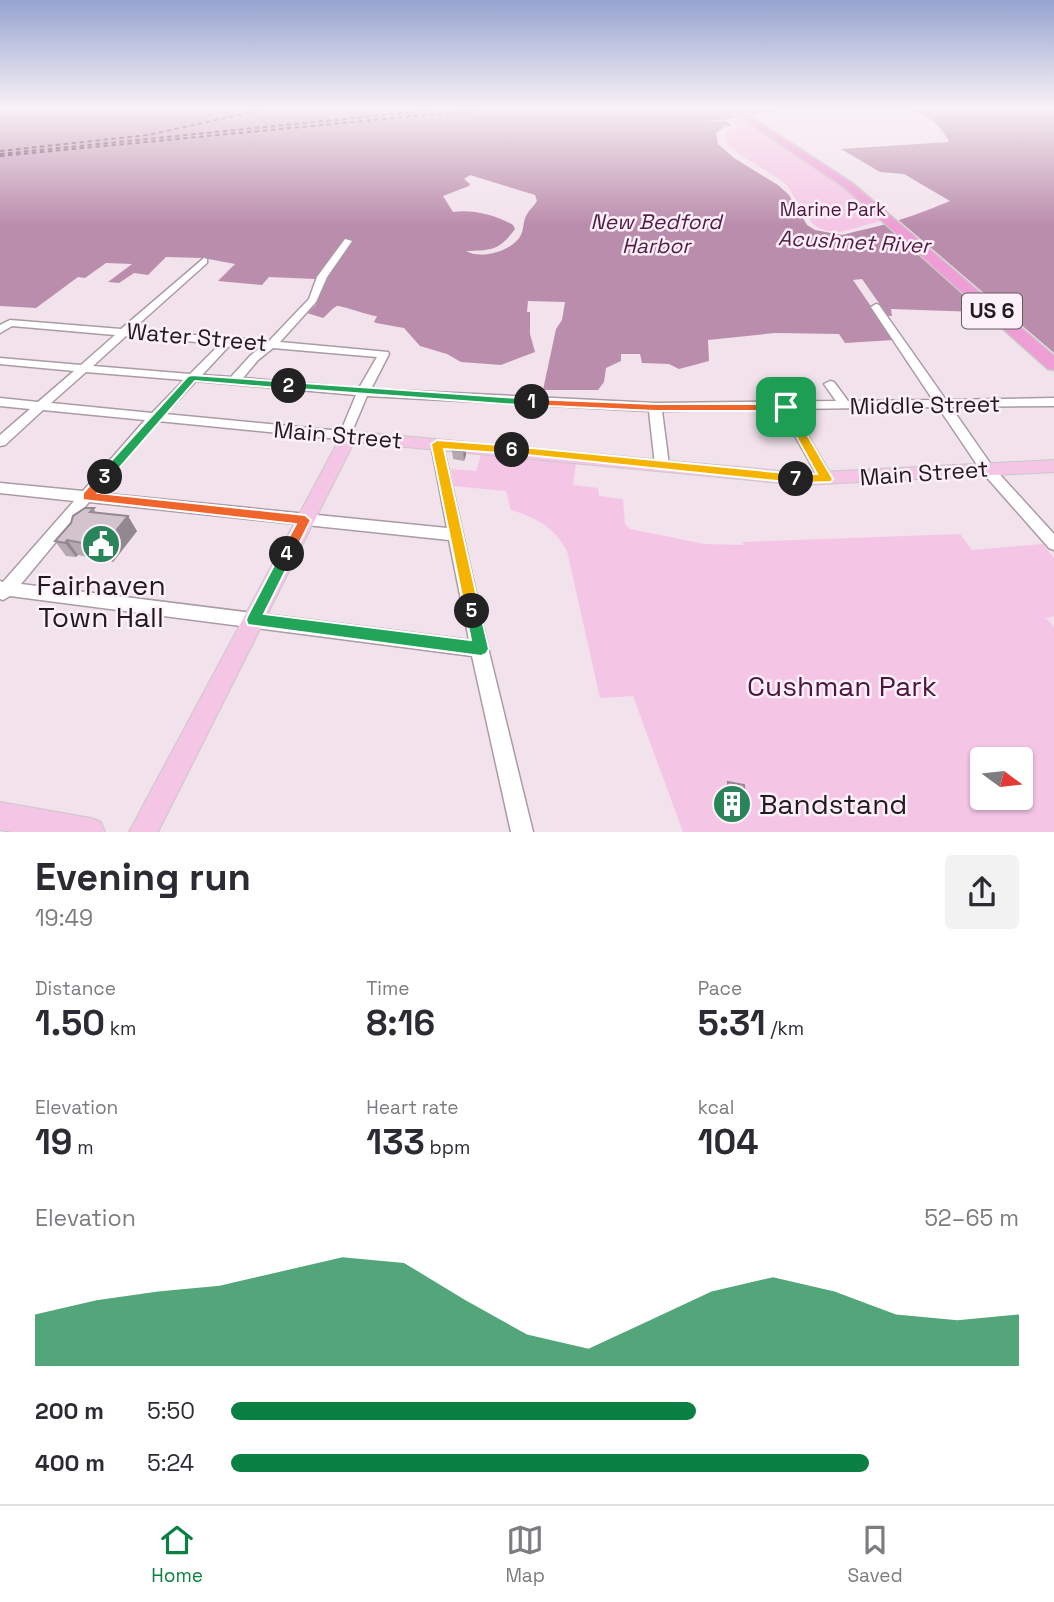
<!DOCTYPE html>
<meta charset="utf-8">
<style>
:root{--surface:#fff;--page:#f2f2f3;--text:#2b2b33;--muted:#7c7c81;--line:#e1e1e2;--accent:#0b8043}
body{margin:0;font-family:"Space Grotesk",sans-serif;background:var(--page);color:var(--text);height:100vh;display:flex;flex-direction:column;font-size:26px;white-space:nowrap}
*{box-sizing:border-box;margin:0}
p{font-size:23px;color:var(--muted)}
.icon{flex:none;width:38px;height:38px;fill:none;stroke:currentColor;stroke-width:2;stroke-linecap:round;stroke-linejoin:round}
.map{position:relative;height:832px;overflow:hidden}
.sheet{display:flex;flex-direction:column;background:var(--surface);flex:1}
.sheet>*{flex:none}
.needle{width:46px;rotate:105deg}
.fabs{position:absolute;left:970px;top:747px;display:grid;gap:14px}
.fabs a{display:grid;place-items:center;width:63px;height:63px;border-radius:7px;background:var(--surface);box-shadow:0 2px 5px #0004;font-size:35px}
.pin{position:absolute;display:grid;place-items:center;width:60px;height:60px;color:#fff;margin:-30px;border-radius:14px;box-shadow:0 4px 10px #0006}
.km{position:absolute;width:35px;height:35px;margin:-18px;border-radius:50%;background:#222;color:#fff;font-size:19px;line-height:35px;text-align:center}
.round{display:grid;place-items:center;flex:none;width:74px;height:74px;border-radius:7px;background:var(--page)}
.head{display:flex;align-items:center;justify-content:space-between;height:119px;padding:0 35px}
h1{font-size:38px;font-weight:600;line-height:52px}
.figures{display:grid;grid-template-columns:repeat(3,1fr);gap:10px;height:119px;padding:7px 35px}
.figures div{display:grid;align-content:center}
.figures b{font-size:35px;font-weight:600}
.figures small{font-size:19px;font-weight:400}
.figures p{font-size:19px}
.chart{height:196px;padding:14px 35px}
.chart p{display:flex;justify-content:space-between}
.chart svg{width:100%;height:126px;margin-top:7px;fill:var(--accent);opacity:.7}
ul{padding:0 35px;list-style:none;font-size:23px}
li{display:grid;grid-template-columns:112px 84px 1fr;align-items:center;height:52px}
li i{height:18px;border-radius:9px;background:var(--accent)}
.menu{display:flex;justify-content:space-around;align-items:center;height:98px;border-top:2px solid var(--line);background:var(--surface);font-size:19px;color:var(--muted)}
.menu a{display:grid;justify-items:center;gap:4px}
.menu .current{color:var(--accent)}
.map>svg:first-child{display:block}
.green{fill:#f5c5e5;fill-rule:evenodd}
.water{fill:#bb8dac;fill-rule:evenodd}
.pier{fill:#f2e2ec}
.lines{fill:none;stroke-linecap:round;stroke-linejoin:round}
.ferry{stroke:#521a44;stroke-width:2;stroke-dasharray:4.5 3.5;stroke-linecap:butt}
.minor-casing{stroke:#aa9ba4;stroke-width:3}
.major-casing{stroke:#cac8c9;stroke-width:2}
.highway-casing{stroke:#cac8c9;stroke-width:3}
.minor{fill:#fff;fill-rule:evenodd}
.major{fill:#f5c5e6;fill-rule:evenodd}
.highway{fill:#ee9ed5;fill-rule:evenodd}
.wall{fill:#b5a8b0}
.shaded-wall{fill:#938890}
.building{fill:#d2c3cd;stroke:#938890;stroke-width:2}
.split-1{fill:#f0652b;stroke:#fff;stroke-width:2}
.split-2{fill:#22a559;stroke:#fff;stroke-width:2}
.split-3{fill:#22a559;stroke:#fff;stroke-width:2}
.split-4{fill:#f0652b;stroke:#fff;stroke-width:2}
.split-5{fill:#22a559;stroke:#fff;stroke-width:2}
.split-6{fill:#f5b400;stroke:#fff;stroke-width:2}
.split-7{fill:#f5b400;stroke:#fff;stroke-width:2}
.split-8{fill:#f5b400;stroke:#fff;stroke-width:2}
.labels{text-anchor:middle;stroke-width:5;stroke-linejoin:round;paint-order:stroke}
.far-park-label{font-size:19px;fill:#4c153f;stroke:#fdf0f8}
.far-water-label{font-size:21px;font-style:italic;fill:#521a44;stroke:#fdf0f8}
.shield{fill:#fdf0f8;stroke:#635b60;stroke-width:2}
.shield-label{font-size:21px;font-weight:bold;fill:#211b1f}
.street-label{font-size:23px;fill:#211b1f;stroke:#fdf0f8}
.near-poi-label{font-size:28px;fill:#211b1f;stroke:#fdf0f8}
.near-park-label{font-size:28px;fill:#4c153f;stroke:#fdf0f8}
</style>
<div class="map">
<svg width="1054" height="832" viewBox="0 0 1054 832">
<rect width="100%" height="100%" fill="#f2e2ec"/>
<g class="green">
<path d="M741,119L839,182L881,221C863,225 844,237 823,230C804,224 798,193 782,181C765,168 726,158 724,134L738,126L728,120Z"/>
<path d="M481,455L576,463L573,485L598,488L599,496L623,499L625,524L630,529L704,544L743,545V542L960,534L972,550L1043,544L1054,558V616L1046,618L1054,627V832H683L633,696L600,698L567,551C554,527 537,518 511,510L506,491L454,486L451,469L476,471ZM982,760H1020V798H982Z"/>
</g>
<path class="water" d="M0,108H790L729,120L738,127L727,129L720,138C740,160 766,171 788,189C800,199 803,220 816,228C843,244 922,213 950,201L904,174L880,172L841,149L949,142C937,117 920,112 891,108H1054V353L1007,313L891,309L892,316H888L862,279L853,280L894,340L845,343L839,334L775,333L708,340L709,361L679,369L669,364L642,363L640,354H621V361L606,368L604,382L598,390H543L556,329L562,320L565,302L528,301L527,312H530V334L535,352L501,365L461,362L447,354L420,346L404,328L376,323L374,322L377,316C371,316 340,305 337,306C332,308 327,315 323,318L307,313L316,305L315,279L269,277L262,285L218,281L235,264L203,258L166,257L148,275L134,273L119,283L108,282L132,264L106,263L85,278L78,277L36,308L0,306ZM470,175L535,195L537,201C534,206 530,209 527,214C523,220 524,229 521,235C513,251 481,260 466,251C491,250 499,251 515,229L513,225C496,215 472,209 453,212L443,196L469,186L470,184L464,179Z"/>
<path class="pier" d="M725,108H738L754,118L729,120L739,128L730,129L724,134L729,147L786,184L814,226L828,231L841,232L895,217L1054,353V356L988,316L885,224L842,235L815,230L807,225L789,195L778,185L734,158L718,144L716,133L724,127L722,126H733L726,121L698,122L739,118Z"/>
<g class="lines">
<g class="ferry">
<path d="M0,151L148,135L270,108"/>
<path d="M0,154L451,108"/>
<path d="M0,156L498,108"/>
</g>
<defs>
<path id="minor" d="M345,239L352,241L327,277L316,302L280,342L388,352L389,354L371,389L655,403L836,401L824,384L830,381L834,382L848,401L933,400L871,307L876,304L879,305L946,400L1054,398V406L951,407L992,466L1054,534V550L1049,548L982,472L938,407L792,409L833,479L831,482H821L780,409L662,411L669,465L667,468H657L655,465L649,411L367,396L353,429L355,436L349,440L158,421L98,493L447,528L431,444L432,441H442L490,656L533,832H511L472,656L10,596L3,600L0,599V581L3,582L74,501L0,493V483L83,491L145,420L43,410L5,445L0,446V435L30,409L0,406V398L38,402L74,371L0,364V358L81,365L115,335L12,326L0,333V325L10,320L121,329L204,258L207,259V263L132,330L269,341L309,299L317,277ZM126,336L220,344L190,374L93,366ZM231,344L261,347L250,356L231,377L202,375ZM273,348L377,357L359,388L243,378L258,360ZM86,372L184,380L152,413L51,403ZM196,381L356,395L341,431L165,414ZM89,502L449,540L469,640L21,584Z"/>
<g id="major">
<path d="M349,431L802,473L1054,460V472L802,485L354,442L158,832H129L341,436Z"/>
<path d="M0,802L91,818L101,822L105,832H13L0,830Z"/>
</g>
<path id="highway" d="M727,108H737L852,183L1054,356V370L1048,369L844,187Z"/>
</defs>
<use href="#minor" class="minor-casing"/>
<use href="#major" class="major-casing"/>
<use href="#highway" class="highway-casing"/>
<use href="#minor" class="minor"/>
<use href="#major" class="major"/>
<use href="#highway" class="highway"/>
</g>
<g class="wall">
<path d="M451,444L465,446L466,455L464,461L453,459Z"/>
<path d="M94,508L96,513L137,531L113,562L78,555L76,557L66,556L55,541L71,523Z"/>
<path d="M728,782L745,810L740,818L724,814V790Z"/>
</g>
<g class="shaded-wall">
<path d="M465,446L466,455L464,461L463,451Z"/>
<path d="M128,516L137,531L113,562L103,547Z"/>
<path d="M67,540L78,555L76,557L65,543Z"/>
</g>
<g class="building">
<path d="M451,444L465,446L463,451L452,450Z"/>
<path d="M85,508H94L90,512L128,516L103,547L67,540L65,543L55,541L71,523L73,516Z"/>
<path d="M728,782L744,785L745,810L728,806Z"/>
</g>
<linearGradient id="sky" x2="0" y2="1"><stop stop-color="#96a4d0"/><stop offset="0.48" stop-color="#f9f2f6"/><stop offset="1" stop-color="#f9f2f6" stop-opacity="0"/></linearGradient>
<rect width="1054" height="225" fill="url(#sky)"/>
<path class="split-1" d="M532,399L655,404H786L791,407L786,411H655L528,405V400Z"/>
<path class="split-2" d="M289,382L532,399L537,402L532,406L285,388V383Z"/>
<path class="split-3" d="M192,375L289,382L294,386L289,389L195,381L109,480H100V473L188,376Z"/>
<path class="split-4" d="M105,472L111,477L98,493L305,515L311,520L292,558L287,560L280,554L296,524L83,500V493L100,473Z"/>
<path class="split-5" d="M287,549L294,554L264,614L471,640L465,611L467,606H478L480,611L489,649L486,654L481,656L248,625L246,620L248,615L282,550Z"/>
<path class="split-6" d="M437,440L512,446L518,450L512,454L444,449L480,611L478,616H467L465,611L431,444Z"/>
<path class="split-7" d="M512,446L796,474L803,479L796,483L507,453V447Z"/>
<path class="split-8" d="M786,404L791,407L833,479L831,482L796,483L790,479L796,474H817L780,407Z"/>
<defs>
<symbol id="civic-disc" viewBox="-11 -11 22 22"><circle r="9.5" fill="#2a845a" stroke="#fdf0f8"/><path d="M-.6-6.5H3V-4.5H.6V-3L4-1V1h2V6H-6V1h2V-1L-.6-3ZM-1.2 2.5V6h2.4V2.5Z" fill="#fff"/></symbol>
<symbol id="building-disc" viewBox="-11 -11 22 22"><circle r="9.5" fill="#2a845a" stroke="#fdf0f8"/><path d="M-4-6H4V6H1V3H-1V6H-4ZM-2.5-4.3h1.7v1.8h-1.7ZM.8-4.3h1.7v1.8H.8ZM-2.5-1h1.7V.8h-1.7ZM.8-1h1.7V.8H.8Z" fill="#fff"/></symbol>
</defs>
<g fill-rule="evenodd">
<use href="#civic-disc" x="79" y="522" width="44" height="44"/>
<use href="#building-disc" x="710" y="782" width="44" height="44"/>
</g>
<g class="labels">
<g class="far-park-label">
<text x="833" y="216">Marine Park</text>
</g>
<g class="far-water-label">
<text x="656" y="229">New Bedford<tspan x="656" dy="24">Harbor</tspan></text>
<text transform="translate(854 242) rotate(3)" y="7">Acushnet River</text>
</g>
<rect class="shield" x="962" y="293.5" width="60" height="35" rx="5"/>
<g class="shield-label">
<text x="992" y="318">US 6</text>
</g>
<g class="street-label">
<text transform="translate(197 337) rotate(5)" y="8">Water Street</text>
<text transform="translate(925 405) rotate(-1)" y="8">Middle Street</text>
<text transform="translate(338 435) rotate(5)" y="8">Main Street</text>
<text transform="translate(924 473) rotate(-4)" y="8">Main Street</text>
</g>
<g class="near-poi-label">
<text x="101" y="595">Fairhaven<tspan x="101" dy="32">Town Hall</tspan></text>
<text x="759" y="814" text-anchor="start">Bandstand</text>
</g>
<g class="near-park-label">
<text x="842" y="696">Cushman Park</text>
</g>
</g>
</svg>
<div class="fabs">
<a><svg class="needle" viewBox="-14 -14 28 28"><path d="M0-13l5 13h-10z" fill="#e53935"/><path d="M0 13l5-13h-10z" fill="#7c7c81"/></svg></a>
</div>
<div class="pin" style="left:786px;top:407px;background:#1e9e55"><svg class="icon" aria-label="arrive" viewBox="0 0 24 24"><path d="M6 21V4h12l-3 4 3 4H6"/></svg></div>
<b class="km" style="left:532px;top:402px">1</b>
<b class="km" style="left:289px;top:386px">2</b>
<b class="km" style="left:105px;top:477px">3</b>
<b class="km" style="left:287px;top:554px">4</b>
<b class="km" style="left:472px;top:611px">5</b>
<b class="km" style="left:512px;top:450px">6</b>
<b class="km" style="left:796px;top:479px">7</b>
</div>
<section class="sheet">
<div class="head"><div><h1>Evening run</h1><p>19:49</p></div><a class="round"><svg class="icon" aria-label="share" viewBox="0 0 24 24"><path d="M12 15V3M7 8l5-5 5 5M5 13v7h14v-7"/></svg></a></div>
<div class="figures">
<div><p>Distance</p><b>1.50<small> km</small></b></div>
<div><p>Time</p><b>8:16</b></div>
<div><p>Pace</p><b>5:31<small> /km</small></b></div>
</div>
<div class="figures">
<div><p>Elevation</p><b>19<small> m</small></b></div>
<div><p>Heart rate</p><b>133<small> bpm</small></b></div>
<div><p>kcal</p><b>104</b></div>
</div>
<div class="chart"><p><span>Elevation</span>52–65 m</p>
<svg viewBox="0 0 160 44" preserveAspectRatio="none"><path d="M0 44V26L10 21L20 18L30 16L40 11L50 6L60 8L70 21L80 33L90 38L100 28L110 18L120 13L130 18L140 26L150 28L160 26V44z"/></svg>
</div>
<ul>
<li><b>200 m</b>5:50<i style="width:59%"></i></li>
<li><b>400 m</b>5:24<i style="width:81%"></i></li>
</ul>
</section>
<nav class="menu">
<a class="current"><svg class="icon" aria-label="home" viewBox="0 0 24 24"><path d="M3 11l9-7 9 7M6 9v11h12V9"/></svg>Home</a>
<a><svg class="icon" aria-label="map" viewBox="0 0 24 24"><path d="M3 6l6-2 6 2 6-2v14l-6 2-6-2-6 2zM9 4v14M15 6v14"/></svg>Map</a>
<a><svg class="icon" aria-label="saved" viewBox="0 0 24 24"><path d="M7 4h10v16l-5-4-5 4z"/></svg>Saved</a>
</nav>
